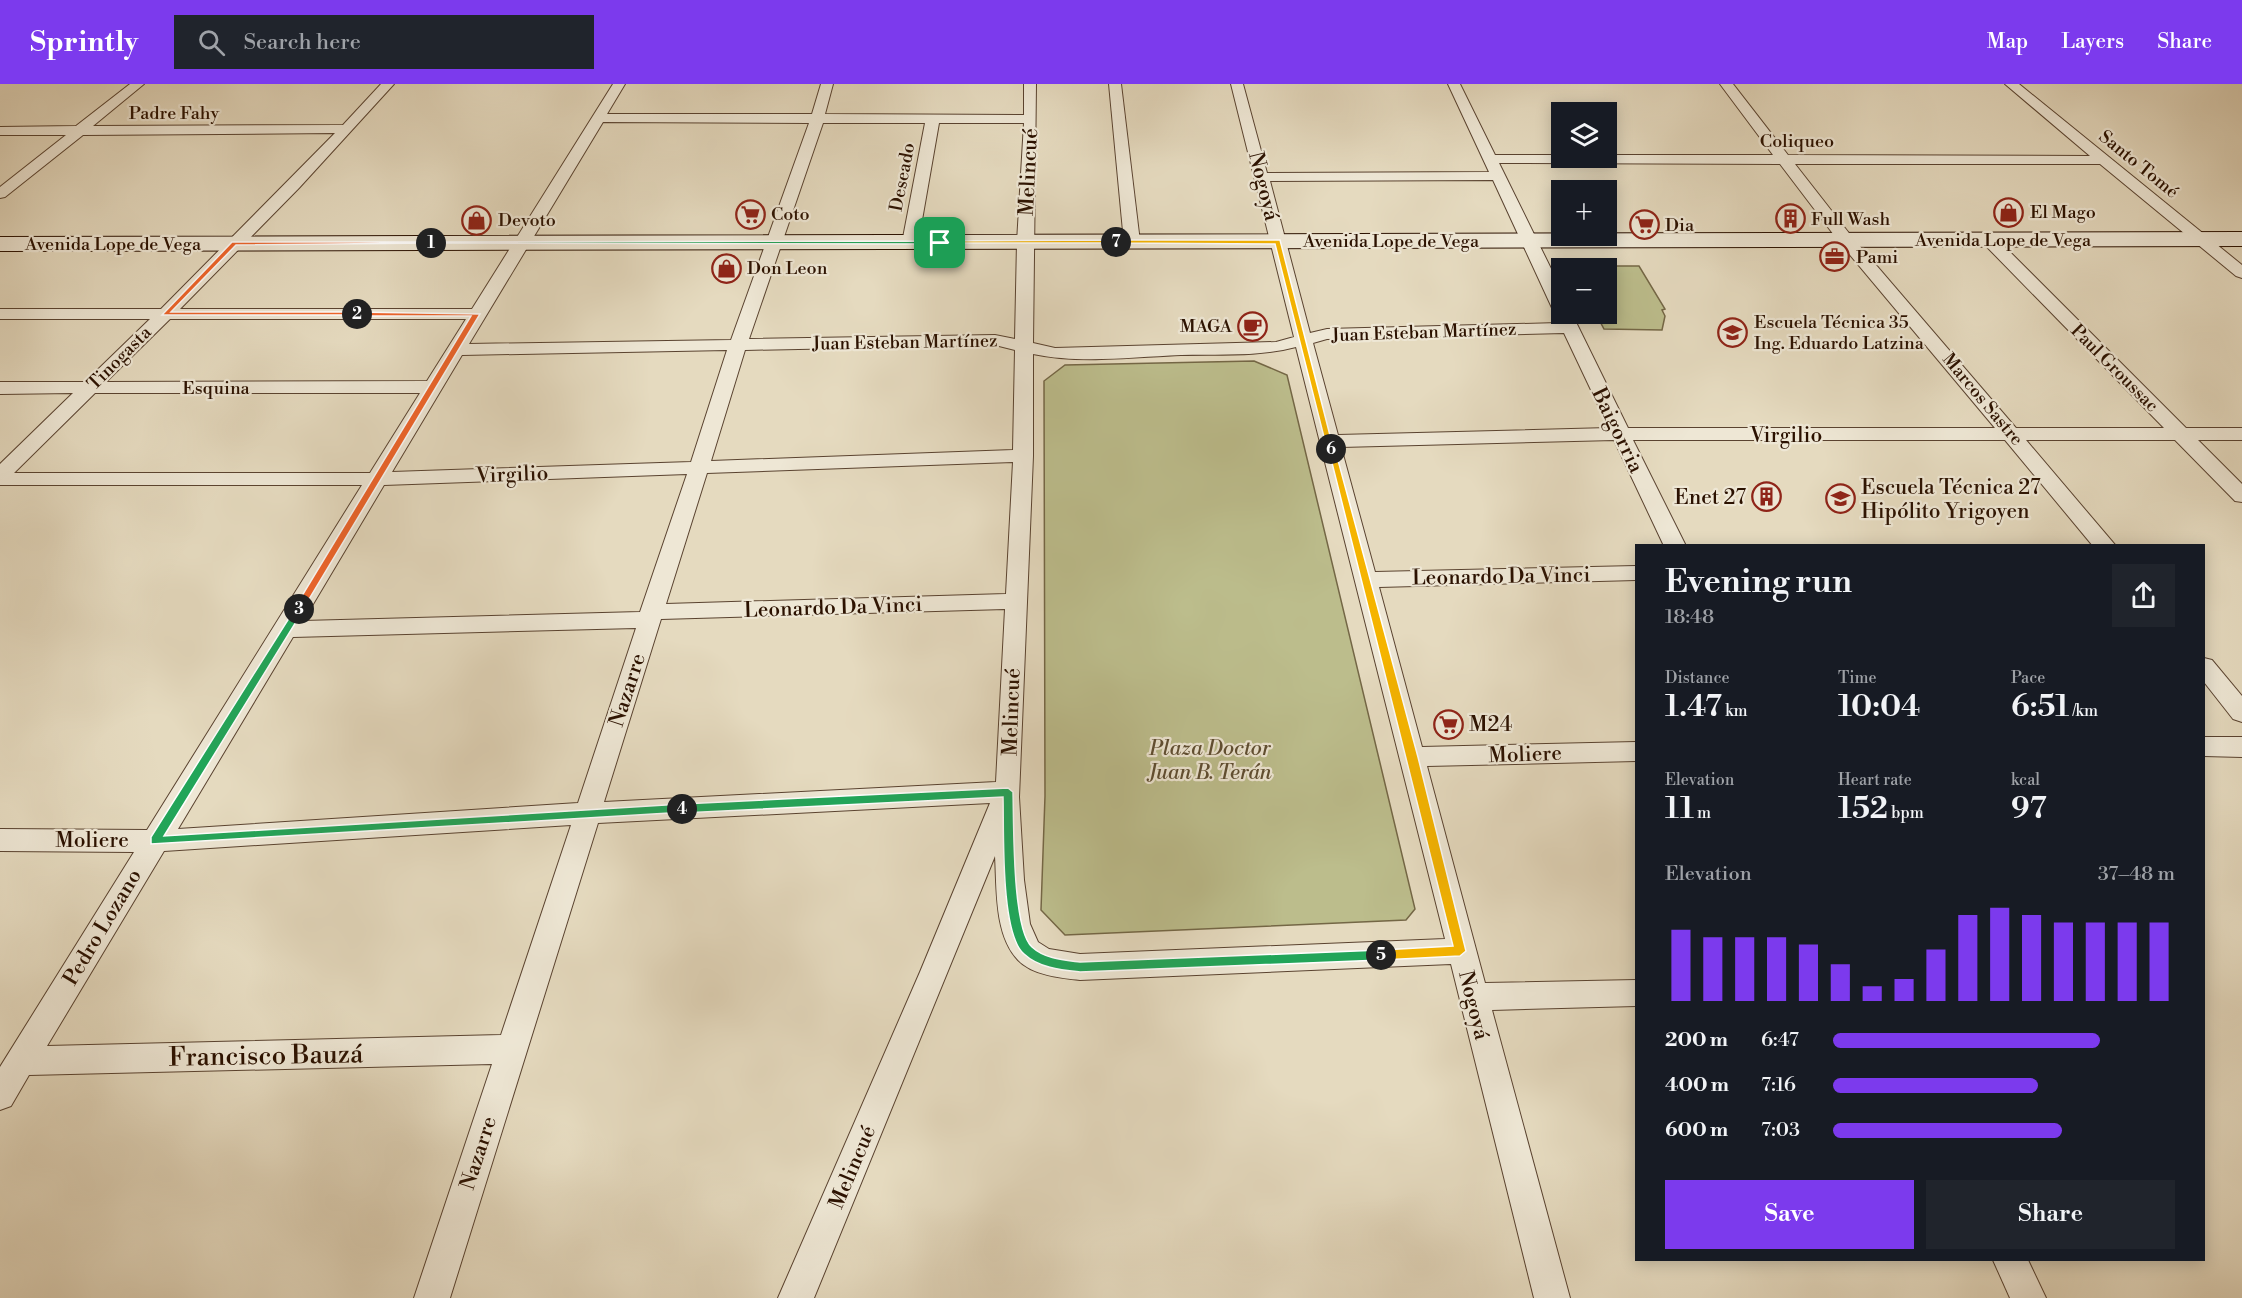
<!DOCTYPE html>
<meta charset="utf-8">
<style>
:root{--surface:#171b24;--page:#20242c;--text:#f1f3f6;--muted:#9ea1a6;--accent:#7c3aed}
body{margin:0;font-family:"Libre Bodoni",serif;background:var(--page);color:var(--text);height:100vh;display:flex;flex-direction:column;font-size:22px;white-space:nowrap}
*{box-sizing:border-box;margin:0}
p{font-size:20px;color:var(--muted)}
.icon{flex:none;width:33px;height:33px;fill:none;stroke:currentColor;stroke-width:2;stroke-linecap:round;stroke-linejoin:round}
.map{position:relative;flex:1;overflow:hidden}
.panel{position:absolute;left:1635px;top:460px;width:570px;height:717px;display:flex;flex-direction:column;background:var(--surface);border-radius:0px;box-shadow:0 3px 15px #0003}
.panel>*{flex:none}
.fabs{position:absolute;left:1551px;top:18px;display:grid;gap:12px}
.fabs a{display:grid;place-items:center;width:66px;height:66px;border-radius:0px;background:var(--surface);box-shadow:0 3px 15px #0003;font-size:30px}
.pin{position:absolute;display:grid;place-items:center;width:51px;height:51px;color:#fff;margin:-26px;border-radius:12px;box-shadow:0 3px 9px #0006}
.km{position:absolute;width:30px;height:30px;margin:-15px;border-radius:50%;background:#222;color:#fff;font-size:16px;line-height:30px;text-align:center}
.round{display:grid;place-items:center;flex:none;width:63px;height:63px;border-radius:0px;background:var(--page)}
.head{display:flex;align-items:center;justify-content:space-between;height:102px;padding:0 30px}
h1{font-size:33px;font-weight:600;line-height:45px}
.stats{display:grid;grid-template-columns:repeat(3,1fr);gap:9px;height:102px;padding:6px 30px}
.stats div{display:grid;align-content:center}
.stats b{font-size:30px;font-weight:600}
.stats small{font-size:16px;font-weight:400}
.stats p{font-size:16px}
.chart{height:168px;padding:12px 30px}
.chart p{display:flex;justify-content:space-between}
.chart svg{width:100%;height:108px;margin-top:6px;stroke:var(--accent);stroke-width:6}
.action{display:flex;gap:12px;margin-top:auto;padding:12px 30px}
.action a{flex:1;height:69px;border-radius:0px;background:var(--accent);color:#fff;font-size:24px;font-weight:600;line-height:69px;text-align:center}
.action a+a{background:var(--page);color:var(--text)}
ul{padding:0 30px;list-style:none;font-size:20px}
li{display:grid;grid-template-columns:96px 72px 1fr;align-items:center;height:45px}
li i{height:15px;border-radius:8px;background:var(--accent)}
header{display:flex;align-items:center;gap:36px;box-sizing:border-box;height:84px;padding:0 30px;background:var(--accent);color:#fff}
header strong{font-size:28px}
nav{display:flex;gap:33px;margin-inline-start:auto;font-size:21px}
.search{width:420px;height:54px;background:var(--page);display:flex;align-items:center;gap:15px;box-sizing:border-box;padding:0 21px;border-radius:0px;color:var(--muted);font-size:22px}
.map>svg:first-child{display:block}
.green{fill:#bcbd8c;stroke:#746746;stroke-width:1.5}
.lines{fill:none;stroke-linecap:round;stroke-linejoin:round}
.street-casing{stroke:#5a4330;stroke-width:2}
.secondary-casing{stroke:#2b1100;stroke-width:2}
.street{fill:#eee7d5;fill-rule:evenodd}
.secondary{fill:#eee7d5;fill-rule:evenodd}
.split-1{fill:#22a559;stroke:#fff;stroke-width:1.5}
.split-2{fill:#f0652b;stroke:#fff;stroke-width:1.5}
.split-3{fill:#f0652b;stroke:#fff;stroke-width:1.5}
.split-4{fill:#22a559;stroke:#fff;stroke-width:1.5}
.split-5{fill:#22a559;stroke:#fff;stroke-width:1.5}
.split-6{fill:#f5b400;stroke:#fff;stroke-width:1.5}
.split-7{fill:#f5b400;stroke:#fff;stroke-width:1.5}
.split-8{fill:#f5b400;stroke:#fff;stroke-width:1.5}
.labels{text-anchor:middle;stroke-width:4.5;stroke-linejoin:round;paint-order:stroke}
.far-street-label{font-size:18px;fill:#2b1100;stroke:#eee7d5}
.far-poi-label{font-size:18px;fill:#2b1100;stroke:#eee7d5;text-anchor:start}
.street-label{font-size:21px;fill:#2b1100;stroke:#eee7d5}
.poi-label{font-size:21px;fill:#2b1100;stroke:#eee7d5;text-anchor:start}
.park-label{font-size:21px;font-style:italic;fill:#5e4d31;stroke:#eee7d5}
.near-street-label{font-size:26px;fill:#2b1100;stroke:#eee7d5}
</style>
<header>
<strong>Sprintly</strong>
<div class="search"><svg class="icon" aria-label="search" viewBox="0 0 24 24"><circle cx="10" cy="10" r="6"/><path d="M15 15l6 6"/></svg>Search here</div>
<nav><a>Map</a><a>Layers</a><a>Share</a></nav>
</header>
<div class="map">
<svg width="2242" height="1214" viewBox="0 0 2242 1214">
<rect width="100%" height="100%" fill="#e5dabf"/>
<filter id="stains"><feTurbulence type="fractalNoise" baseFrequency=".00333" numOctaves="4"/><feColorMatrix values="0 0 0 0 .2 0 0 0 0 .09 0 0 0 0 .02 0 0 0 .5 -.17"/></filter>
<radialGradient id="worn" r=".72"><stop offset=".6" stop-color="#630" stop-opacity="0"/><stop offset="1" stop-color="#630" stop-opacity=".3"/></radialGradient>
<g class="green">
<path d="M1572,182H1639L1665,225L1662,226L1665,232L1662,246L1604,245L1596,230H1606V184H1573Z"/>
<path d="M1254,277L1287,291L1415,825L1406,836L1065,851L1041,826L1045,712L1044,297L1065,281Z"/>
</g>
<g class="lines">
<defs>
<g id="street">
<path d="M130,0H144L93,42L343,41L381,0H394L299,104L180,225H472L613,0H625L607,30H812L821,0H833L825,30L1024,31V0H1036L1033,259L1055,264L1276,258L1294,253L1231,0H1243L1267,89L1489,88L1448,0H1460L1495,71H1562V74H1606V71H1773L1720,0H1733L1788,71L2090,72L2005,0H2019L2242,181V194L2236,192L2100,80H1795L1852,153L2016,344H2164L1983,159L1981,156L1989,151L1995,153L2186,344H2242V356H2198L2242,400V418L2235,417L2175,356H2026L2116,462H2093L2005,356H1633L1686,462H1664L1614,356L1341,363L1375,488L1636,482V496L1379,503L1422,663L1636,658V677L1427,682L1485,899L1636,896V922L1492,926L1570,1214H1534L1451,880L1080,896C1061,894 1032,891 1018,876C994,851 997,804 995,772L814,1214H778L920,888L990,719L598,739L450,1214H414L492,980L29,991L11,1022L0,1026V983L134,768L0,767V745L147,746L362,401H0V380L73,309L0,310V298H85L150,235H0V225H161L335,49L83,51L5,113L0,114V103L66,51H0V43L76,42ZM603,38L809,39L731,256L469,260ZM823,39H925L902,159L910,164L918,159L939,39H1024L1017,158L1015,255L995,251L749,255ZM1499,79L1780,80L1840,159L1995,344H1628L1572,230H1562V207ZM1493,96L1559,239L1327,245L1310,249L1270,97ZM170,235H466L427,297L106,298ZM1564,249L1609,344L1338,351L1313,259L1327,255ZM995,261L1015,266L1013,366L711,377L745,266ZM1296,263L1445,855L1080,870L1049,865L1038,858L1030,840L1024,796L1019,713L1033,372V270C1080,280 1133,273 1181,271C1219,270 1259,273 1296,263ZM727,266L691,378L392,388L462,271ZM95,309H420L370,389H14ZM1013,378L1006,510L666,520L707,389ZM687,390L640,528L303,537L384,401ZM1005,525L996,698L604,718L661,535ZM636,544L578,719L178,745L293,553ZM571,741L501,951L47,962L164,767Z"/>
<path d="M1109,0H1121L1140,158L1132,163L1124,158Z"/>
<path d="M2204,574L2212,576L2242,612V638L2233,635L2204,598Z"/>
<path d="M2204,653H2242V673L2204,672Z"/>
<path d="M1993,1176H2028L2046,1214H2010Z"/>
</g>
<path id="secondary" d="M2242,148V162L0,167V153Z"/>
</defs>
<use href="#street" class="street-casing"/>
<use href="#secondary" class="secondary-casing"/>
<use href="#street" class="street"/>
<use href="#secondary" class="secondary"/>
</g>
<path class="split-1" d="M940,157L942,160L427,159L431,158Z"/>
<path class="split-2" d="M232,158H431L434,159L236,161L171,228H357L359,231H162Z"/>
<path class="split-3" d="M354,228L480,230L302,527L299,528L294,525L471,232H357Z"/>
<path class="split-4" d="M299,522L304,525L164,752L682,720L687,725L686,728L151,760V753L296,523Z"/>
<path class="split-5" d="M1008,704L1013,708C1014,737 1012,846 1032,863C1045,875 1064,876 1080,878L1381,866L1387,871L1381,876L1080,888C1061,886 1039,884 1024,870C1000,850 1004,746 1003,713L682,729L677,725L682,720Z"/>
<path class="split-6" d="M1328,363L1335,365L1418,673L1466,867L1460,872L1381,876L1375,871L1381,866L1453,862Z"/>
<path class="split-7" d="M1116,156H1280L1334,367L1327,365L1275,160L1114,159Z"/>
<path class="split-8" d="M1116,156L1119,159H937L940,157Z"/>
<defs>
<symbol id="shop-ring" viewBox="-11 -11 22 22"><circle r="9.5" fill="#eee7d5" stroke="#8f2418" stroke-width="1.5"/><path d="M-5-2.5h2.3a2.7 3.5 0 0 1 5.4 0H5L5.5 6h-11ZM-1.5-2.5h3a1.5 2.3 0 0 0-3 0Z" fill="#8f2418"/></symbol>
<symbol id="supermarket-ring" viewBox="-11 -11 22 22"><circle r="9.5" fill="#eee7d5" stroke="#8f2418" stroke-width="1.5"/><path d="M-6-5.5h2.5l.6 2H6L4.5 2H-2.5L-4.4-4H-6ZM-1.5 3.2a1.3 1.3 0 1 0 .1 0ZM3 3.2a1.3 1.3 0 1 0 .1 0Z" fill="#8f2418"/></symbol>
<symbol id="building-ring" viewBox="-11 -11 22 22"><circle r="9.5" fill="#eee7d5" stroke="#8f2418" stroke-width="1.5"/><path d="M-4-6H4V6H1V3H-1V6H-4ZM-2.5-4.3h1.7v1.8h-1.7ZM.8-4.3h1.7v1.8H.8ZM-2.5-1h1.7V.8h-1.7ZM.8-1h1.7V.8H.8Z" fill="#8f2418"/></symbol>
<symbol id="office-ring" viewBox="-11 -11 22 22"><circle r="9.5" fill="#eee7d5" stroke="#8f2418" stroke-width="1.5"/><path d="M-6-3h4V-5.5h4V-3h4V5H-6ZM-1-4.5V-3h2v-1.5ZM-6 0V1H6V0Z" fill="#8f2418"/></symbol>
<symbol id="cafe-ring" viewBox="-11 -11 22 22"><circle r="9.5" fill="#eee7d5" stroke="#8f2418" stroke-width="1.5"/><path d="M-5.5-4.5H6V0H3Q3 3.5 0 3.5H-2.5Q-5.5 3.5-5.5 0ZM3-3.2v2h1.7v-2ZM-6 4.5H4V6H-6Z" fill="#8f2418"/></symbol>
<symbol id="school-ring" viewBox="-11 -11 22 22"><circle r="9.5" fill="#eee7d5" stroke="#8f2418" stroke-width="1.5"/><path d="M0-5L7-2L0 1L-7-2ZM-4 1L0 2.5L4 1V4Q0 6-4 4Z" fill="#8f2418"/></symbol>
</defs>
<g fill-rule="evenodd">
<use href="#shop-ring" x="1992" y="112" width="33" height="33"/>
<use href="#supermarket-ring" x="734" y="114" width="33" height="33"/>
<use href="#building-ring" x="1774" y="118" width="33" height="33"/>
<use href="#shop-ring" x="460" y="120" width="33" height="33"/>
<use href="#supermarket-ring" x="1628" y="124" width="33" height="33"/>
<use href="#office-ring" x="1818" y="156" width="33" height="33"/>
<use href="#shop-ring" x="710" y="168" width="33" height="33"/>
<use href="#cafe-ring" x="1236" y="226" width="33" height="33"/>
<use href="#school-ring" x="1716" y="232" width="33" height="33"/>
<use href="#building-ring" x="1750" y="396" width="33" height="33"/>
<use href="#school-ring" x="1824" y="398" width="33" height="33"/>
<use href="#supermarket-ring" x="1432" y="624" width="33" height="33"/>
</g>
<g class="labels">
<g class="far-street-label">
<text x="174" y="35">Padre Fahy</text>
<text x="1797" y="63">Coliqueo</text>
<text transform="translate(2139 80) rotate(39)" y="6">Santo Tomé</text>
<text transform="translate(902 93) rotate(-79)" y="6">Deseado</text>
<text x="2003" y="162">Avenida Lope de Vega</text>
<text x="1391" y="163">Avenida Lope de Vega</text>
<text x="113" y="166">Avenida Lope de Vega</text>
<text transform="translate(1424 248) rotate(-2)" y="6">Juan Esteban Martínez</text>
<text transform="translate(905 258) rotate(-1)" y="6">Juan Esteban Martínez</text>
<text transform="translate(119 274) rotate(-45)" y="6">Tinogasta</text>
<text transform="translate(2115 284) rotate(45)" y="6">Paul Groussac</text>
<text x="216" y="310">Esquina</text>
<text transform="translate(1983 315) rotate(50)" y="6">Marcos Sastre</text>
</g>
<g class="far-poi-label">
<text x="2030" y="134">El Mago</text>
<text x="771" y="136">Coto</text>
<text x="1811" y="141">Full Wash</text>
<text x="498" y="142">Devoto</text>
<text x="1665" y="147">Dia</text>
<text x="1856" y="179">Pami</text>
<text x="747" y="190">Don Leon</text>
<text x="1754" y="244">Escuela Técnica 35<tspan x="1754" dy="21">Ing. Eduardo Latzina</tspan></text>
<text x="1232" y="248" text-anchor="end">MAGA</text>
</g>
<g class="street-label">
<text transform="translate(1028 88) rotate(-87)" y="7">Melincué</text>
<text transform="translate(1264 102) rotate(76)" y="7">Nogoyá</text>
<text transform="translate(1618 346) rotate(64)" y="7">Baigorria</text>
<text x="1786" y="358">Virgilio</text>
<text transform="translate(512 390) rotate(-2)" y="7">Virgilio</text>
<text transform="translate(1501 492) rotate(-1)" y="7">Leonardo Da Vinci</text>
<text transform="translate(833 523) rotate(-2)" y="7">Leonardo Da Vinci</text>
<text transform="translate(627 606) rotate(-72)" y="7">Nazarre</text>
<text transform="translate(1011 628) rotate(-88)" y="7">Melincué</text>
<text transform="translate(1525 670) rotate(-2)" y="7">Moliere</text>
<text x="92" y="763">Moliere</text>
<text transform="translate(102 843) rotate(-59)" y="7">Pedro Lozano</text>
<text transform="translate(1474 921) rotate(76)" y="7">Nogoyá</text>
<text transform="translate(478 1069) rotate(-72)" y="7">Nazarre</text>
<text transform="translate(852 1083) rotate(-67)" y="7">Melincué</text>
</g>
<g class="poi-label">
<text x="1861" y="410">Escuela Técnica 27<tspan x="1861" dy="24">Hipólito Yrigoyen</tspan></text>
<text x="1746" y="420" text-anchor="end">Enet 27</text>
<text x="1469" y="647">M24</text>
</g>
<g class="park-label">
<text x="1210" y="671">Plaza Doctor<tspan x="1210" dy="24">Juan B. Terán</tspan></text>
</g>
<g class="near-street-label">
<text transform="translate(266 971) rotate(-1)" y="9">Francisco Bauzá</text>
</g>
</g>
<rect width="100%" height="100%" filter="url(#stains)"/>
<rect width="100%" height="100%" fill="url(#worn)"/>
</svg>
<div class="fabs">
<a><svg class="icon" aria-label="layers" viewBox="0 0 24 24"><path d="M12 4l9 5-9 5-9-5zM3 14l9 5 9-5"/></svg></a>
<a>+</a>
<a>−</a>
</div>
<div class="pin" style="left:940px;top:159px;background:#1e9e55"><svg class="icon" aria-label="arrive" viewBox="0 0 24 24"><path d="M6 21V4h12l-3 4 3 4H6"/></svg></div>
<b class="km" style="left:431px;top:159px">1</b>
<b class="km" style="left:357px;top:230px">2</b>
<b class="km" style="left:299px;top:525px">3</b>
<b class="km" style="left:682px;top:725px">4</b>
<b class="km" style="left:1381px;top:871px">5</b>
<b class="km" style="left:1331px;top:365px">6</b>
<b class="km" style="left:1116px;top:158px">7</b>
<section class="panel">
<div class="head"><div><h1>Evening run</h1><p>18:48</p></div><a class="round"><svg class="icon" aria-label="share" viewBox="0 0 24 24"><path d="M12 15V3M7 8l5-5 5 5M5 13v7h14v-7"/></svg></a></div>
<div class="stats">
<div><p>Distance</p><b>1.47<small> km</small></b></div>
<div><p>Time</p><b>10:04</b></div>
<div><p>Pace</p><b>6:51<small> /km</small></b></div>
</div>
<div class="stats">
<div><p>Elevation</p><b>11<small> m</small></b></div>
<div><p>Heart rate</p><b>152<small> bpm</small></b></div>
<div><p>kcal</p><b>97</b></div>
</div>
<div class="chart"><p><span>Elevation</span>37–48 m</p>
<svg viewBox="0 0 160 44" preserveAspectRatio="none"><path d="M5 44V15M15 44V18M25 44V18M35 44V18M45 44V21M55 44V29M65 44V38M75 44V35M85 44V23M95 44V9M105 44V6M115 44V9M125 44V12M135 44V12M145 44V12M155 44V12"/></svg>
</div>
<ul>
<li><b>200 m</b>6:47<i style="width:78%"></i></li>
<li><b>400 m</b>7:16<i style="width:60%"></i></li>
<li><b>600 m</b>7:03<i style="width:67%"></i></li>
</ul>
<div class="action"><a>Save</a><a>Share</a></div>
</section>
</div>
